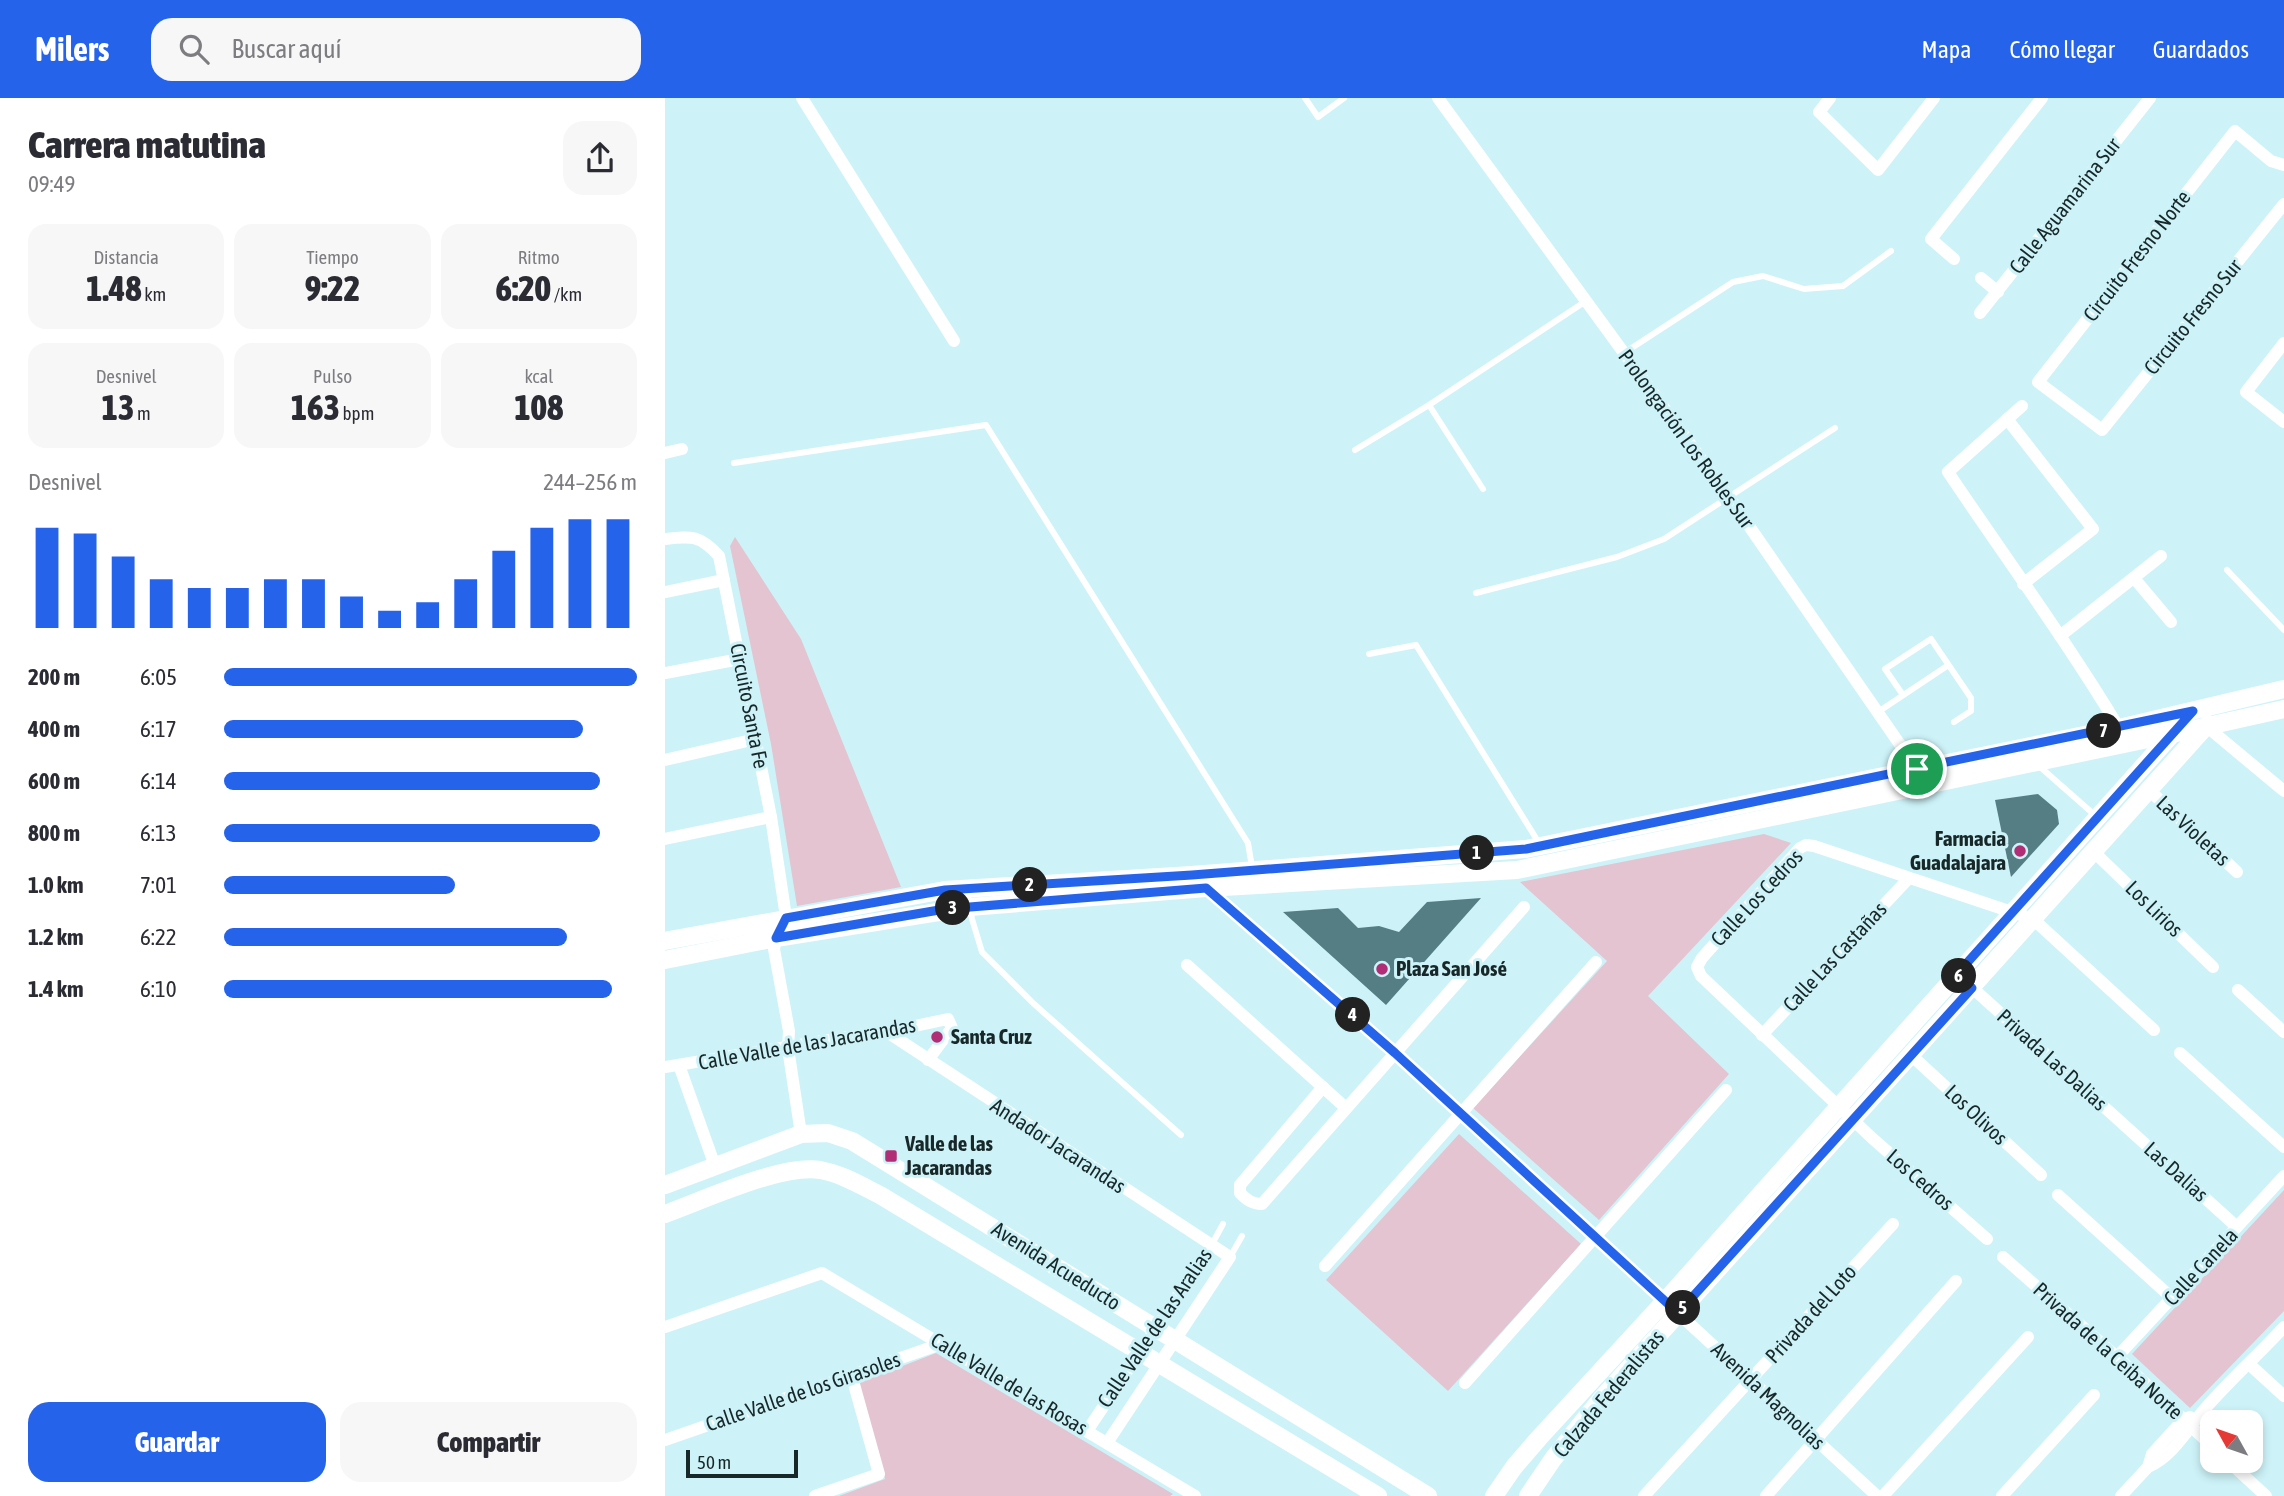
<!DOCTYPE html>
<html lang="es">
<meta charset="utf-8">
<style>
:root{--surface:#fff;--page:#f7f7f7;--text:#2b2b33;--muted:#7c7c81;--accent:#2563eb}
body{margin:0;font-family:"Asap Condensed",sans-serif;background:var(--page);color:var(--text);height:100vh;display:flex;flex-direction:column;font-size:26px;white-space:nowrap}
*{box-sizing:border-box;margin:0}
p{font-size:23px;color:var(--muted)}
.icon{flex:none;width:38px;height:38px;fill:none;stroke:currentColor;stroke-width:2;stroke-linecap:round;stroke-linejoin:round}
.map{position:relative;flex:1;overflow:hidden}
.details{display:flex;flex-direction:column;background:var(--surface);width:665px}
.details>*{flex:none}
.needle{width:46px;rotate:310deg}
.controls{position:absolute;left:1535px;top:1312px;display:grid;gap:14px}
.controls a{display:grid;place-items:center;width:63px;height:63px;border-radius:14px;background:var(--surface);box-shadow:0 4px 10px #0003;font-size:35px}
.scale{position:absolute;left:21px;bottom:18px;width:112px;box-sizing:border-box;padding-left:7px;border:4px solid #182728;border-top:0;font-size:19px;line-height:24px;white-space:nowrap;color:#182728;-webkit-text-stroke:5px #cdf3f8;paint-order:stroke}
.pin{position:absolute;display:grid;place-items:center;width:60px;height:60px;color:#fff;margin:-30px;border:4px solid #fff;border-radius:50%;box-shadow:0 2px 7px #0007}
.km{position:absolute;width:35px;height:35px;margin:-18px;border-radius:50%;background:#222;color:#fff;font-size:19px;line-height:35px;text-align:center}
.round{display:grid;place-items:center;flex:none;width:74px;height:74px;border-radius:21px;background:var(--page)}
.summary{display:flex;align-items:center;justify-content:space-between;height:119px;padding:0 28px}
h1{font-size:38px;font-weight:800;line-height:52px}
.metrics{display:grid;grid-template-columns:repeat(3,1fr);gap:10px;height:119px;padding:7px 28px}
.metrics div{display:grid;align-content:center;border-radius:18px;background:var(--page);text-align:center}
.metrics b{font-size:35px;font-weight:800}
.metrics small{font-size:19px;font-weight:400}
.metrics p{font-size:19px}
.chart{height:196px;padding:14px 28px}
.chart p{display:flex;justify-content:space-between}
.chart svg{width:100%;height:126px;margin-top:7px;stroke:var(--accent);stroke-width:6}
.button{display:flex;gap:14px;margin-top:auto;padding:14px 28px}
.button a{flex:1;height:80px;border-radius:21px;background:var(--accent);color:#fff;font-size:28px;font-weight:800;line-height:80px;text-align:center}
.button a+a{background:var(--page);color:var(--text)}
ul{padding:0 28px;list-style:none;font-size:23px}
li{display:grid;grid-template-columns:112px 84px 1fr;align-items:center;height:52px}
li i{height:18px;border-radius:9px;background:var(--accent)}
header{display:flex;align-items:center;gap:42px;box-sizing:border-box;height:98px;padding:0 35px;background:var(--accent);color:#fff}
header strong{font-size:33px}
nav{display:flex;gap:38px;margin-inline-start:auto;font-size:24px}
.search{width:490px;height:63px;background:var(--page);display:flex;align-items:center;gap:18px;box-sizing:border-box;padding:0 24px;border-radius:21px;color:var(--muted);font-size:26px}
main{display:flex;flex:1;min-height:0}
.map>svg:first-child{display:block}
.green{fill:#e3c4d0}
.building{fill:#547e83}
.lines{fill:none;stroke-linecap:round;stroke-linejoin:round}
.lane{stroke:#fff;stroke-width:6}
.street{stroke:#fff;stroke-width:12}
.secondary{stroke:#fff;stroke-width:18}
.route-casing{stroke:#fff;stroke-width:14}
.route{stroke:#2563eb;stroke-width:9}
.poi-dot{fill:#b12e76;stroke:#cdf3f8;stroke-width:2.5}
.labels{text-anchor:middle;stroke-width:6;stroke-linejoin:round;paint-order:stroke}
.street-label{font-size:21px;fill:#182728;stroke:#cdf3f8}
.poi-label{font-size:21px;font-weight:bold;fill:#182728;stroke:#cdf3f8;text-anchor:start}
</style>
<header>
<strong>Milers</strong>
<div class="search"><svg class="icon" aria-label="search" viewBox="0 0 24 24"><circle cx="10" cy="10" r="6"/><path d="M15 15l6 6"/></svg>Buscar aquí</div>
<nav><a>Mapa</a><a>Cómo llegar</a><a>Guardados</a></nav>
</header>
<main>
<section class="details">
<div class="summary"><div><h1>Carrera matutina</h1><p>09:49</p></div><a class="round"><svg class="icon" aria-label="share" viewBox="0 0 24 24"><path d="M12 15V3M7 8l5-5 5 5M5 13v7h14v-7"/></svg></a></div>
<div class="metrics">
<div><p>Distancia</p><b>1.48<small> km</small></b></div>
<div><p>Tiempo</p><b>9:22</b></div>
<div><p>Ritmo</p><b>6:20<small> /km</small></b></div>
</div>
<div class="metrics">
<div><p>Desnivel</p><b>13<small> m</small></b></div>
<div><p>Pulso</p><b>163<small> bpm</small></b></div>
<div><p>kcal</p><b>108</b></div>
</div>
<div class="chart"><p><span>Desnivel</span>244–256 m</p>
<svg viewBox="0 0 160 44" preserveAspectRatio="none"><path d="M5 44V9M15 44V11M25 44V19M35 44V27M45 44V30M55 44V30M65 44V27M75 44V27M85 44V33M95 44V38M105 44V35M115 44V27M125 44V17M135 44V9M145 44V6M155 44V6"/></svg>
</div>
<ul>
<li><b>200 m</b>6:05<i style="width:100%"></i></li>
<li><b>400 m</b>6:17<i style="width:87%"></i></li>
<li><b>600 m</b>6:14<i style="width:91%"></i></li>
<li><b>800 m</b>6:13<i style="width:91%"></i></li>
<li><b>1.0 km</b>7:01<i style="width:56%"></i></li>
<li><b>1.2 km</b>6:22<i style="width:83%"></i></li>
<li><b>1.4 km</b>6:10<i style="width:94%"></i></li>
</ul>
<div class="button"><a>Guardar</a><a>Compartir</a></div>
</section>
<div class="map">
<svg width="1619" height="1398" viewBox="0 0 1619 1398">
<rect width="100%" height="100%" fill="#cdf3f8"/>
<g class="green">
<path d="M70,439L136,541L236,789L132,808L106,646L65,448Z"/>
<path d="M1099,736L1126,745L983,898L1064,976L934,1122L808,1010L942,863L855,784Z"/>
<path d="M794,1036L916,1146L783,1293L661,1182Z"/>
<path d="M1619,1092V1213L1525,1310L1467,1256Z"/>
<path d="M271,1255L508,1396L505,1398H174L220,1381L194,1285Z"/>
</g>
<g class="building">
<path d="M1373,696L1392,712L1394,726L1346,779L1330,702Z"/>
<path d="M816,800L721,907L618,814L673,810L693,830L714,828L734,834L762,804Z"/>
</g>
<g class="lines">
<g class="lane">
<path d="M640,0L653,19L679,0"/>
<path d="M959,255L1068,184L1098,178L1139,191L1178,188L1226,153"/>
<path d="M764,307L818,391"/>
<path d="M690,352L764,307L921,203"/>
<path d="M69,365L321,327L583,745L587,769"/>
<path d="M1562,472L1619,532"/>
<path d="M811,495L952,459L999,441L1170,330"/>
<path d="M704,556L751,547L874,745"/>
<path d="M1238,597L1220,571L1266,541L1306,600V613L1289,624"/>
<path d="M1213,614L1282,568"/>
<path d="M1374,668L1432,719"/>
<path d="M302,792L307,821L317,854L368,905L516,1037"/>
<path d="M546,1148L558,1126"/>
<path d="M565,1159L577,1138"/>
</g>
<g class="street">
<path d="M137,0L289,243"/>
<path d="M773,0L1064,399L1256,677"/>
<path d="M1165,0L1154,14L1213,72L1269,0"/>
<path d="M1619,67L1606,63L1570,33L1373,284L1437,332L1619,106"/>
<path d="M1289,161L1266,141L1377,0"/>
<path d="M1316,180L1333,194"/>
<path d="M1315,215L1485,0"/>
<path d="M1619,245L1581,294L1619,324"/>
<path d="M1357,308L1283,374C1340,459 1401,542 1454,630"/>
<path d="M1342,321L1428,431L1358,486"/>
<path d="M0,355L17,351"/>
<path d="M0,441C27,438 35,437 54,458L106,719L121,819L111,840L109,851L124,933L123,950L136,1036"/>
<path d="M1469,480L1506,524"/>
<path d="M0,494L59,482"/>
<path d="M1395,538L1496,458"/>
<path d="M0,575L75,561"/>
<path d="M1541,628L1619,693"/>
<path d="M0,662L91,641"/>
<path d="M1484,692L1572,774"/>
<path d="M0,741L106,719"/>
<path d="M1429,754L1548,869"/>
<path d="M538,787L730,955L1212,1398"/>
<path d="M522,867L681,1010"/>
<path d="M1292,876L1572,1129"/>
<path d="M1573,892L1619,934"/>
<path d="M222,934L565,1159L442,1345"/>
<path d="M1097,937L1244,780"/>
<path d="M1515,955L1619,1049"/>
<path d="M1246,957L1376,1077"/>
<path d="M14,967L50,1068"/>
<path d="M0,969L206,935L222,934L283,921L287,930L263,962"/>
<path d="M658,989L575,1087V1095C582,1102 587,1106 597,1106L859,809"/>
<path d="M1393,1097L1507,1200"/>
<path d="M1322,1141L1207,1040L1036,878L1032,869L1037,860L1135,750L1141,747L1149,748L1368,821L1489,932"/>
<path d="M1338,1159L1452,1259L1547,1348"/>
<path d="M660,1168L931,864"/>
<path d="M0,1229L157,1175L530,1398"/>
<path d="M1452,1259L1619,1078"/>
<path d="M1584,1266L1619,1298"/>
<path d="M800,1285L1061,992"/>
<path d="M422,1333L546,1148"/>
<path d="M0,1342L276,1246"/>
<path d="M1563,1363L1601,1398"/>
<path d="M1483,1369C1508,1358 1522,1332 1539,1312C1564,1283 1593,1257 1619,1229"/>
<path d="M150,1398L214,1376L187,1279"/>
<path d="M979,1398L1228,1126"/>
<path d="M1101,1398L1291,1183"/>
<path d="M1218,1398L1363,1239"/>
<path d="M1337,1398L1429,1297"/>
<path d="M1456,1398L1483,1369L1487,1356L1518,1322L1525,1319"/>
</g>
<g class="secondary">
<path d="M0,843L280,792L527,777L861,751L1454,630L1619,591"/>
<path d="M0,862L111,840L305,809L541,790L852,772L1507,636L1619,611"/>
<path d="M0,1087L136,1036L163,1035L187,1043L763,1398"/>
<path d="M0,1116C39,1102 116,1066 155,1072C177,1076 195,1087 215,1097L713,1398"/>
<path d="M829,1398L849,1369L874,1340L1000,1203L1508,635"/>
<path d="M863,1398L888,1361L937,1300L1543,626"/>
</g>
</g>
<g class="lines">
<defs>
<path id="route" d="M1528,613L1292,876L1307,890L1013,1215L730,955L541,790L280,811L111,840L121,820L280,792L527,777L861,751Z"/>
</defs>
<use href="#route" class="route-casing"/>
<use href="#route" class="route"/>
</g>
<g class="poi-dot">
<circle cx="1355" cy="753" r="7"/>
<circle cx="717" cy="871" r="7"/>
<circle cx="272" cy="939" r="7"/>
<rect x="219" y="1051" width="14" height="14" rx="3.5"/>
</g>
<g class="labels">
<g class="street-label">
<text transform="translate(1400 108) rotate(-52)" y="7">Calle Aguamarina Sur</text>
<text transform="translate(1472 158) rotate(-52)" y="7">Circuito Fresno Norte</text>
<text transform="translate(1528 219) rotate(-51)" y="7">Circuito Fresno Sur</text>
<text transform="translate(1021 341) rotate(54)" y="7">Prolongación Los Robles Sur</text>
<text transform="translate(84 608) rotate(79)" y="7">Circuito Santa Fe</text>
<text transform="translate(1528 733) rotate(43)" y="7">Las Violetas</text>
<text transform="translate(1092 800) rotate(-47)" y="7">Calle Los Cedros</text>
<text transform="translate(1489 811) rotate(44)" y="7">Los Lirios</text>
<text transform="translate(1170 859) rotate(-47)" y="7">Calle Las Castañas</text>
<text transform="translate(142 946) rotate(-10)" y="7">Calle Valle de las Jacarandas</text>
<text transform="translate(1387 962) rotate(42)" y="7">Privada Las Dalias</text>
<text transform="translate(1311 1017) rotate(43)" y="7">Los Olivos</text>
<text transform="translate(393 1048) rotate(33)" y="7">Andador Jacarandas</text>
<text transform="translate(1511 1074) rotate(42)" y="7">Las Dalias</text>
<text transform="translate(1255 1082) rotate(41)" y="7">Los Cedros</text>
<text transform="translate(391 1168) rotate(32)" y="7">Avenida Acueducto</text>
<text transform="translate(1536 1169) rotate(-47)" y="7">Calle Canela</text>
<text transform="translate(1146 1216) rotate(-48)" y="7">Privada del Loto</text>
<text transform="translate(490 1230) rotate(-56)" y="7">Calle Valle de las Aralias</text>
<text transform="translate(1443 1253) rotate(42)" y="7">Privada de la Ceiba Norte</text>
<text transform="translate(344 1286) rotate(31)" y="7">Calle Valle de las Rosas</text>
<text transform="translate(138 1294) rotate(-19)" y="7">Calle Valle de los Girasoles</text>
<text transform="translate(944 1296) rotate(-50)" y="7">Calzada Federalistas</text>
<text transform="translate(1103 1298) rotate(43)" y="7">Avenida Magnolias</text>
</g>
<g class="poi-label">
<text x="1341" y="748" text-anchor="end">Farmacia<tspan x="1341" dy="24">Guadalajara</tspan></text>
<text x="731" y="878">Plaza San José</text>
<text x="286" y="946">Santa Cruz</text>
<text x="240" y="1053">Valle de las<tspan x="240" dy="24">Jacarandas</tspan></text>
</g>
</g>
</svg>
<div class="controls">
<a><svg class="needle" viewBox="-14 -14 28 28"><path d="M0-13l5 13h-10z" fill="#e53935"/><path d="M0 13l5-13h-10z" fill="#7c7c81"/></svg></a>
</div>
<div class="scale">50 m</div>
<div class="pin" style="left:1252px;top:671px;background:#1e9e55"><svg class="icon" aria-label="arrive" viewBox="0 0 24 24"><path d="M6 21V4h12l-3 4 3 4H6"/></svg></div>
<b class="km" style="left:812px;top:755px">1</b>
<b class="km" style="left:365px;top:787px">2</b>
<b class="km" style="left:288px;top:810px">3</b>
<b class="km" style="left:688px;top:917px">4</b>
<b class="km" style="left:1018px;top:1210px">5</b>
<b class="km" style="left:1294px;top:878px">6</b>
<b class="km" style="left:1439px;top:633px">7</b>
</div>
</main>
